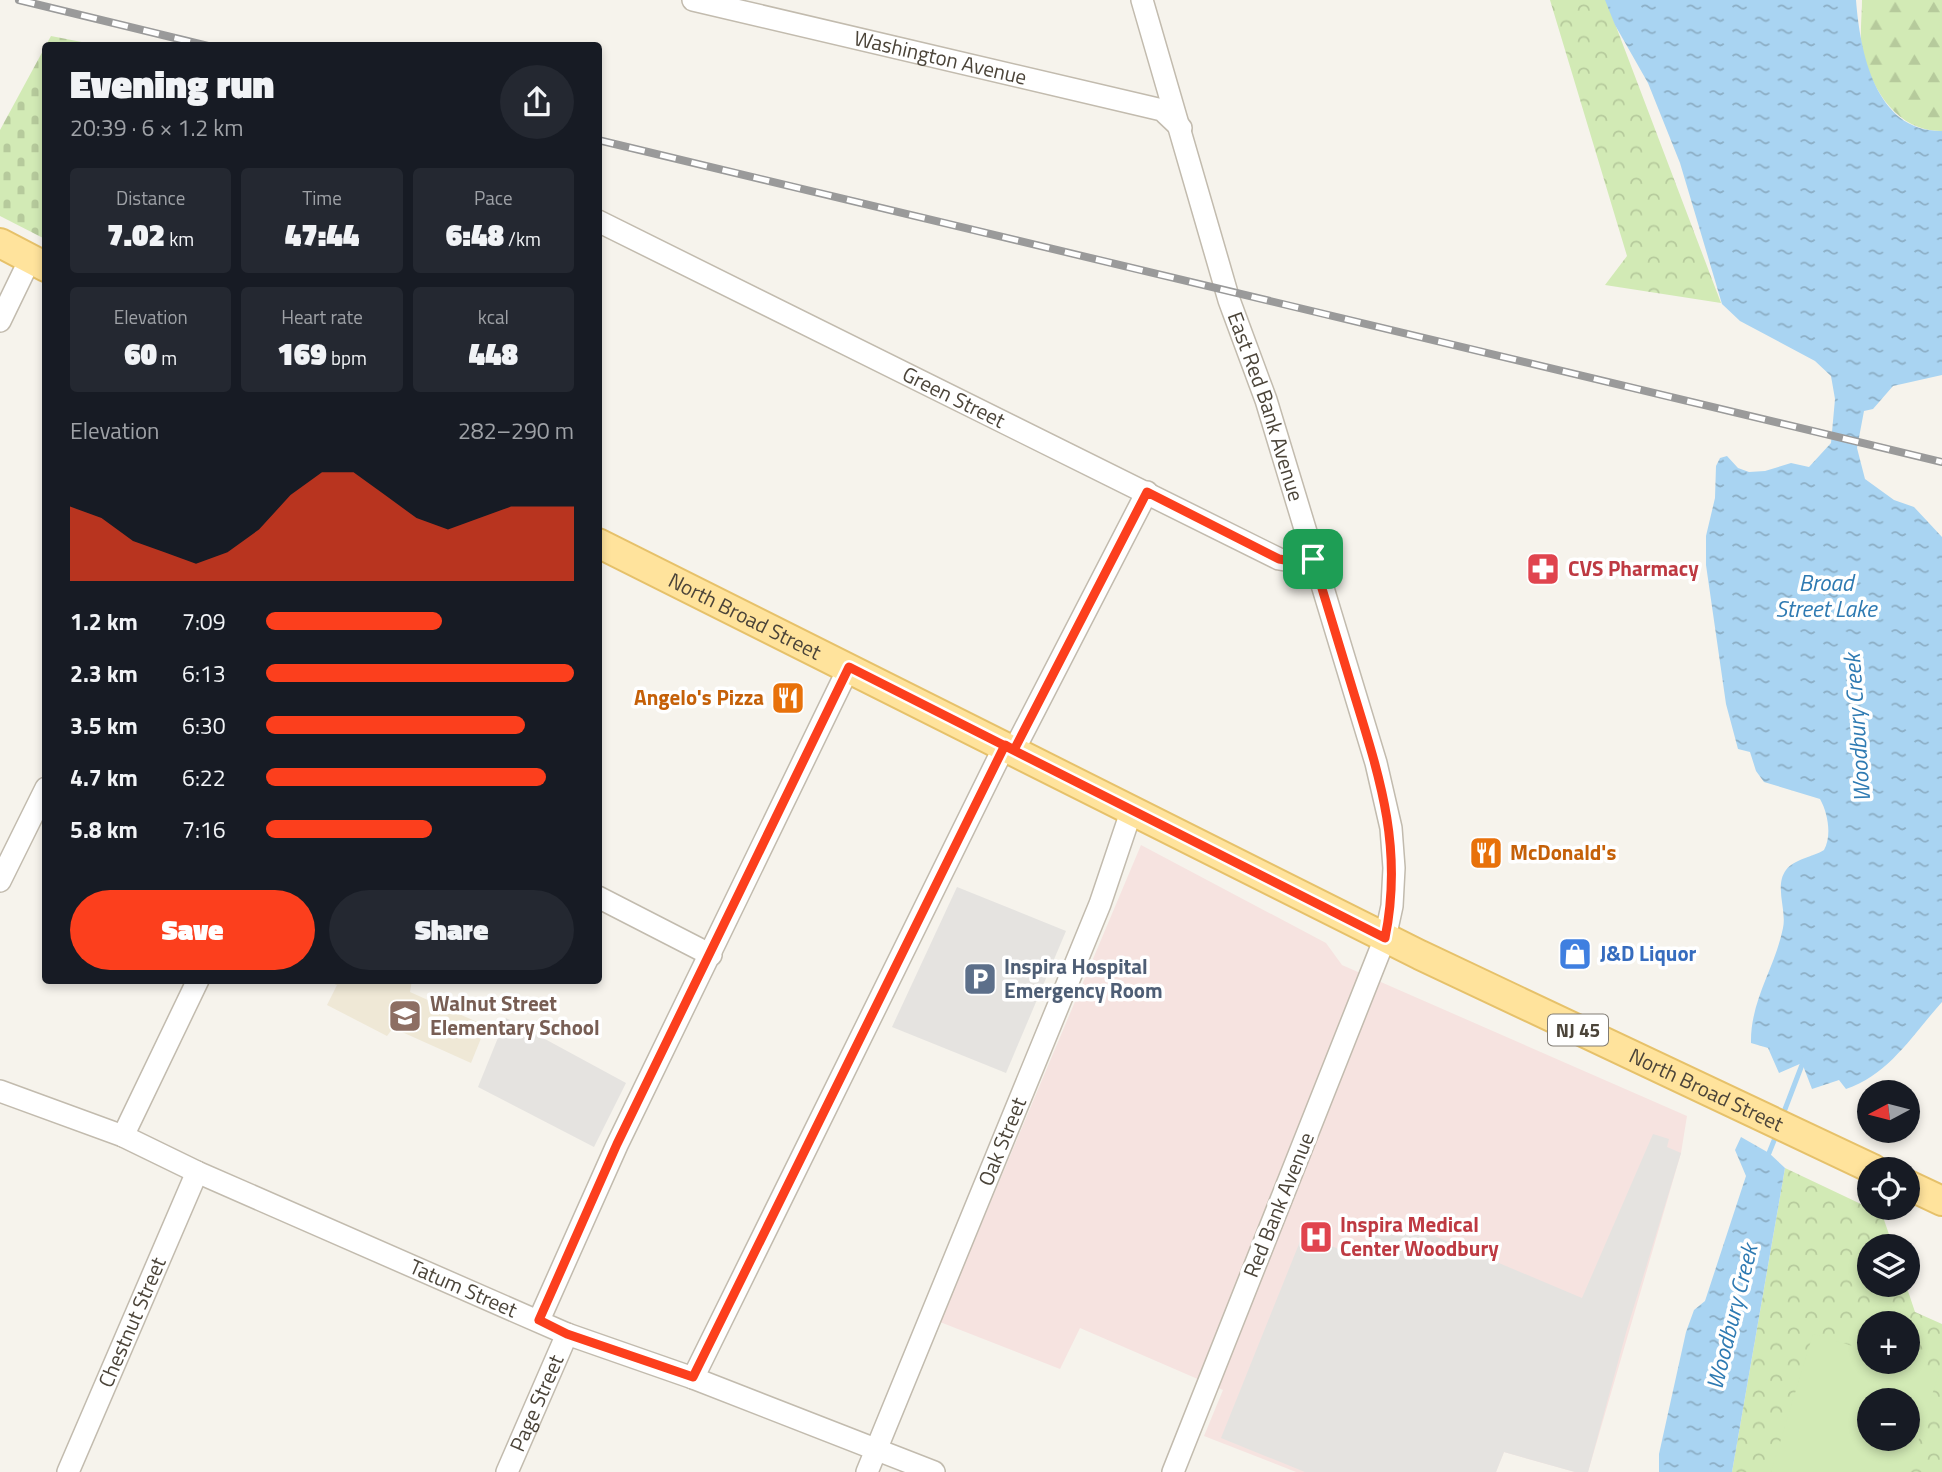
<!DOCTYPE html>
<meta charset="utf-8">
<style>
:root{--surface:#171b24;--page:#242831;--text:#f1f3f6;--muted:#9ea1a6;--accent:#fc3f1d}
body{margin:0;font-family:"Titillium Web",sans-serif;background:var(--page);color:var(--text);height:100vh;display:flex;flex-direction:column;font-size:26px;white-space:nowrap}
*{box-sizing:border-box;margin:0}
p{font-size:23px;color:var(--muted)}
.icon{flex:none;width:38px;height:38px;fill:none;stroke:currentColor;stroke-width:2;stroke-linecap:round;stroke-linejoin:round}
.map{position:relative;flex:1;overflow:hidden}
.details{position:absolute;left:42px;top:42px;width:560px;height:942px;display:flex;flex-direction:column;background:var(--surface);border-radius:7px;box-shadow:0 4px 10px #0003}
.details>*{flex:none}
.needle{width:46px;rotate:263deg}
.tools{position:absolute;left:1857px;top:1080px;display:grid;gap:14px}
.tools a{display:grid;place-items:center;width:63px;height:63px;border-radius:50%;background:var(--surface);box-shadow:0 4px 10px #0003;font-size:35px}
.pin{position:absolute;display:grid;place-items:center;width:60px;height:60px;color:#fff;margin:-30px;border-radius:14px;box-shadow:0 4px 10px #0006}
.round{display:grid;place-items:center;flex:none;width:74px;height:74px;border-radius:37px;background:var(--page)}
.headline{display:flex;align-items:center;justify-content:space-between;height:119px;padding:0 28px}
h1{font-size:38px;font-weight:800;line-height:52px}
.stats{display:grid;grid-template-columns:repeat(3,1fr);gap:10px;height:119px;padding:7px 28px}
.stats div{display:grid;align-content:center;border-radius:7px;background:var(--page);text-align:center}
.stats b{font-size:30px;font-weight:800}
.stats small{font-size:19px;font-weight:400}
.stats p{font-size:19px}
.chart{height:196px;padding:14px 28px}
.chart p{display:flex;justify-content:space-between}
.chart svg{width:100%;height:126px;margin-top:7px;fill:var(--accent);opacity:.7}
.action{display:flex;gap:14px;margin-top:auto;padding:14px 28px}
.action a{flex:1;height:80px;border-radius:42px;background:var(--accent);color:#fff;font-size:28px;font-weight:800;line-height:80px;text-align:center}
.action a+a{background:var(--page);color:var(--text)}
ul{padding:0 28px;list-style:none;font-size:23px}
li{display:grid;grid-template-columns:112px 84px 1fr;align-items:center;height:52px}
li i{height:18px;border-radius:9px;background:var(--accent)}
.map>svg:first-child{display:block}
.education{fill:#efe8d6}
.medical{fill:#f6e3e0}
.forest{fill:url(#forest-firs)}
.cemetery{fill:url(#cemetery-stones)}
.park{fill:url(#park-crowns);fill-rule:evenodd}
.pitch{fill:#d2eab5;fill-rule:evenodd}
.parking{fill:#e5e3e0}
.water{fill:url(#water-ripples)}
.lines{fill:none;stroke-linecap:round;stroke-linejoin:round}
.stream{stroke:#a9d4f2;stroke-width:5}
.minor-casing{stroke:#c2bbae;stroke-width:24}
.major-casing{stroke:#e6c16a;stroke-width:32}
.minor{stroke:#fff;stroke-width:21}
.major{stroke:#ffe39c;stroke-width:28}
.rail-casing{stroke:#9a9a9a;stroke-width:8}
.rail{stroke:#fff;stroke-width:5;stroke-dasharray:16;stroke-linecap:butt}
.route-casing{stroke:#fff;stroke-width:14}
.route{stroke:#fc3f1d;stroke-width:9}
.labels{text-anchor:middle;stroke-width:7;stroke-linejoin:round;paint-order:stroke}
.shield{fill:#fff;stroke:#817c74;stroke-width:2}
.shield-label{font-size:19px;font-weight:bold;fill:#4b4439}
.street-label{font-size:21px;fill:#4b4439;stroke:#fff}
.health-label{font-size:21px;font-weight:bold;fill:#be3a42;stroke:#fff;text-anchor:start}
.food-label{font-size:21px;font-weight:bold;fill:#c56008;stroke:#fff;text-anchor:end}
.shop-label{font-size:21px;font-weight:bold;fill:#366cbe;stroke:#fff;text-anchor:start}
.service-label{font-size:21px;font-weight:bold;fill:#4e5e75;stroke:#fff;text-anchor:start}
.education-label{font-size:21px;font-weight:bold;fill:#785e54;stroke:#fff;text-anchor:start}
.water-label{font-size:23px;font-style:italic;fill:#2e7ab2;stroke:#fff}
</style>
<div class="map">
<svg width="1942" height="1472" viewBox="0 0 1942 1472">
<defs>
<pattern id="forest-firs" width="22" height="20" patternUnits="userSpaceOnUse" patternTransform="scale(1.75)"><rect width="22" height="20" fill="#d2eab5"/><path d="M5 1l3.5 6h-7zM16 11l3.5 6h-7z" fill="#b6ca9c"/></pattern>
<pattern id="cemetery-stones" width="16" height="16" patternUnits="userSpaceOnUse" patternTransform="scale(1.75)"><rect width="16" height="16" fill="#d2eab5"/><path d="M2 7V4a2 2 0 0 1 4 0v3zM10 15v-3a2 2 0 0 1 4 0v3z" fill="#b6ca9c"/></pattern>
<pattern id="park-crowns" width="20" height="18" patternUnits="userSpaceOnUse" patternTransform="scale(1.75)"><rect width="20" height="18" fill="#d2eab5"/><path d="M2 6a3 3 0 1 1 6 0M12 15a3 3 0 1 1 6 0" fill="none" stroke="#b6ca9c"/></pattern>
<pattern id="water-ripples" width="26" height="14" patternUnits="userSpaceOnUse" patternTransform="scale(1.75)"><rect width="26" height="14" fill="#a9d4f2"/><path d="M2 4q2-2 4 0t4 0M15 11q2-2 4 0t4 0" fill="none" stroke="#8caec5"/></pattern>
</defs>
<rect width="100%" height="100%" fill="#f6f3ec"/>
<path class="education" d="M323,980H412L410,992L486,1026L471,1063L393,1028L387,1036L327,1005L337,985Z"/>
<path class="medical" d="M1141,845L1326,943L1342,965L1687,1116L1681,1153L1588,1472H1575L1504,1452L1496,1472H1296L1204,1436L1223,1390L1080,1328L1060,1369L940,1322Z"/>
<path class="forest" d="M1862,0H1942V131C1899,132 1873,92 1863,54C1859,38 1862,17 1862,0Z"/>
<g class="cemetery">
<path d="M51,36L97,45H46Z"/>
<path d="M45,47V239L0,216V130Z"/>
</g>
<g class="park">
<path d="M1550,0H1606L1721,303L1605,285L1627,256Z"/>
<path d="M1785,1168L1882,1214L1893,1246H1869V1284L1906,1285L1915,1312L1942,1324V1472H1732ZM1869,1323H1908V1362H1869ZM1869,1400H1908V1438H1869Z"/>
</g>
<path class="pitch" d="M1813,1334L1869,1351V1362H1904L1939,1372L1909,1472H1771ZM1869,1400H1908V1438H1869Z"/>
<g class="parking">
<path d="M957,887L1066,931L1006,1073L892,1027Z"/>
<path d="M506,1018L626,1083L594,1147L478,1087Z"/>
<path d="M1653,1134L1669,1139L1667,1147L1681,1153L1627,1329L1588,1472H1575L1504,1452L1496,1472H1305L1221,1438L1303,1234L1360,1258L1380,1213L1582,1298Z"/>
</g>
<g class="water">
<path d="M1605,0H1856C1860,51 1875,132 1942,131V375L1893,386L1873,409L1864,411L1857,448L1865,479L1894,500L1914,507L1942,537V1002C1913,1034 1889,1075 1846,1089L1839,1080L1812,1089L1802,1063L1779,1073L1768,1048L1751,1043C1750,1001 1775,968 1783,928C1787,910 1774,886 1786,870C1794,859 1813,857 1824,850C1832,836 1828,813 1820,799L1764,782L1756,771L1750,752L1738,749L1726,704L1706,565V536L1715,498L1716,466L1720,458L1727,456L1738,468L1749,472L1765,471L1791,463L1809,467L1831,443L1835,399L1831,376L1815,361L1740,321L1722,304L1680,163L1648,83L1615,25Z"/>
<path d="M1741,1137L1769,1153L1785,1168L1732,1472H1659V1454L1686,1332L1694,1310L1705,1301L1746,1176L1735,1150Z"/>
</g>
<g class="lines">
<g class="stream">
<path d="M1782,1117L1805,1057"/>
<path d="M1769,1153L1777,1133"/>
</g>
<defs>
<g id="minor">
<path id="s1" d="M693,0L1162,110L1181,128"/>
<path id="s2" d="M1142,0L1229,300L1266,400L1376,763L1391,828L1394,868L1392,906L1385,938L1173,1472"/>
<path id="s3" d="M598,221L1279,559L1297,562L1313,559"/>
<path d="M0,321L30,259"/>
<path d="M1014,750L1147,492"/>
<path d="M0,881L46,788"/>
<path d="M598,897L711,955"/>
<path id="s4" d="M0,1091L123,1136L197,1172L567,1334L693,1378L934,1472"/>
<path d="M123,1136L198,980"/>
<path d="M539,1320L617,1145L849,667"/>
<path d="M693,1378L1005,745"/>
<path id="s5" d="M68,1472L197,1172"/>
<path id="s6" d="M507,1472L567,1334"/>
<path id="s7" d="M867,1472L1100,904L1132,809"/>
</g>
<g id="major">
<path d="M0,243L46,267"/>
<path id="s8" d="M598,543L1420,955L1873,1169"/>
<path d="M1908,1185L1942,1201"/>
</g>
</defs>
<use href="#minor" class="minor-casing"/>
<use href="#major" class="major-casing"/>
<use href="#minor" class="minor"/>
<use href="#major" class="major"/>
<defs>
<g id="rail">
<path d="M19,0L208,46"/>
<path d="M598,140L1942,462"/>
</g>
</defs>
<use href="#rail" class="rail-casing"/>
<use href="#rail" class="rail"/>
</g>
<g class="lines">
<defs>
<path id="route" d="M1313,559L1297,562L1279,559L1147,492L1014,750L1005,745L693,1377L567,1334L539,1320L617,1144L849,667L1385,938C1403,850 1381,781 1355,697C1341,651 1327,605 1313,559"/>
</defs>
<use href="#route" class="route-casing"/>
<use href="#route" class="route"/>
</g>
<defs>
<symbol id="pharmacy-square" viewBox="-11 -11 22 22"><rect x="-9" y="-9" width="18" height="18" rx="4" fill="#e0444e" stroke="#fff"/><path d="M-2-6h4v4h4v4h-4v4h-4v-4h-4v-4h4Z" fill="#fff"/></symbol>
<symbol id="restaurant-square" viewBox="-11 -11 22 22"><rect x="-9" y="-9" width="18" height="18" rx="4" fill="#e8710a" stroke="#fff"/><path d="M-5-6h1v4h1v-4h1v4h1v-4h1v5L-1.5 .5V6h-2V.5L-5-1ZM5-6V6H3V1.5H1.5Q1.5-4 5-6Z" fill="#fff"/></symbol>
<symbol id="shop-square" viewBox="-11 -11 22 22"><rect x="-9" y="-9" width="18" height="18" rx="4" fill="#3f7fe0" stroke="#fff"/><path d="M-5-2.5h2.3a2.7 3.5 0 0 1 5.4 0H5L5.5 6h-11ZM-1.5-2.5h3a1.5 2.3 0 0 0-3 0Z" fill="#fff"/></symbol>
<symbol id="parking-square" viewBox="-11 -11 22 22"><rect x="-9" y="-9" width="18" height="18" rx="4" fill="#5c6f8a" stroke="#fff"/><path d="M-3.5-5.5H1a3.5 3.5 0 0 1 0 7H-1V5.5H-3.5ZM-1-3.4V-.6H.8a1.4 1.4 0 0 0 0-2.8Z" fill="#fff"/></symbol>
<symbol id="school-square" viewBox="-11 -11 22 22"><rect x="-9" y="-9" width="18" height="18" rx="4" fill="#8d6e63" stroke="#fff"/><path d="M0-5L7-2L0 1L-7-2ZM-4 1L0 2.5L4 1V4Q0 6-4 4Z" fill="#fff"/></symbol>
<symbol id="hospital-square" viewBox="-11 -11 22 22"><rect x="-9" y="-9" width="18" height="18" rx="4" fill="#e0444e" stroke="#fff"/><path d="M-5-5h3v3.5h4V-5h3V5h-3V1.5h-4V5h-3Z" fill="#fff"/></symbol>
</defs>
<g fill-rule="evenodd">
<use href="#pharmacy-square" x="1524" y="550" width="38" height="38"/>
<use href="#restaurant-square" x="769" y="679" width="38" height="38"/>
<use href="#restaurant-square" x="1467" y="834" width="38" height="38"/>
<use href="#shop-square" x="1556" y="935" width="38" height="38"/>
<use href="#parking-square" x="961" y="960" width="38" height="38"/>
<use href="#school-square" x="386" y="997" width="38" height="38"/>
<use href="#hospital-square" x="1297" y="1218" width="38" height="38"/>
</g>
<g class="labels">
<rect class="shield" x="1548" y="1014.5" width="60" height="31" rx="5"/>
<g class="shield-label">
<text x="1578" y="1037">NJ 45</text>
</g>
<g class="street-label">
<text dy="7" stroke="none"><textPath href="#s1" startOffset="254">Washington Avenue</textPath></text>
<text dy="7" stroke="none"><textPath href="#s3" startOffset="397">Green Street</textPath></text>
<text dy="7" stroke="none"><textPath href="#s2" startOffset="425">East Red Bank Avenue</textPath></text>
<text dy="7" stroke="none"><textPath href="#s8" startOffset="164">North Broad Street</textPath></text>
<text dy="7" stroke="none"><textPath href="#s8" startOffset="1236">North Broad Street</textPath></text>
<text dy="7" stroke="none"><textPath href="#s7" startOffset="357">Oak Street</textPath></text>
<text transform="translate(1279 1205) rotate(-68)" y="7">Red Bank Avenue</text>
<text dy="7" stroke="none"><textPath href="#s4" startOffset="504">Tatum Street</textPath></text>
<text dy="7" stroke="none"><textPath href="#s5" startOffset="163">Chestnut Street</textPath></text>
<text dy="7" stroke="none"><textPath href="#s6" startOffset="75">Page Street</textPath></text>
</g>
<g class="health-label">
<text x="1568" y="576">CVS Pharmacy</text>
<text x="1340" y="1232">Inspira Medical<tspan x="1340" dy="24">Center Woodbury</tspan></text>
</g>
<g class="food-label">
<text x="764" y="705">Angelo's Pizza</text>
<text x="1510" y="860" text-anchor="start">McDonald's</text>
</g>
<g class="shop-label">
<text x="1600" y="961">J&amp;D Liquor</text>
</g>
<g class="service-label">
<text x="1004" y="974">Inspira Hospital<tspan x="1004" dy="24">Emergency Room</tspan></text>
</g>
<g class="education-label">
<text x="430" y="1011">Walnut Street<tspan x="430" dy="24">Elementary School</tspan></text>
</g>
<g class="water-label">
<text x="1826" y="591">Broad<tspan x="1826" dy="26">Street Lake</tspan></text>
<text transform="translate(1857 728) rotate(-94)" y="8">Woodbury Creek</text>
<text transform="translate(1732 1317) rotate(-76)" y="8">Woodbury Creek</text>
</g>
</g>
</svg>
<div class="tools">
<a><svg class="needle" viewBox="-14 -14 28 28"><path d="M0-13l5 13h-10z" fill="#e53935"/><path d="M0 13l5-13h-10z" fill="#9ea1a6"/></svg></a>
<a><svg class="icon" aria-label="locate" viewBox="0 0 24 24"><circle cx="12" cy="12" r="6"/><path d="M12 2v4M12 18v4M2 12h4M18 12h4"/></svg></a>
<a><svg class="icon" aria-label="layers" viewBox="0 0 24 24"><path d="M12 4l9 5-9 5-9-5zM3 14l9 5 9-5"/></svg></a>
<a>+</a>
<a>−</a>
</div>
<div class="pin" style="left:1313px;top:559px;background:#1e9e55"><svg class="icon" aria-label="arrive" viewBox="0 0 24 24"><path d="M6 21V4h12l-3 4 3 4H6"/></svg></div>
<section class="details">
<div class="headline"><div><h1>Evening run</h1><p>20:39 · 6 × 1.2 km</p></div><a class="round"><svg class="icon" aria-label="share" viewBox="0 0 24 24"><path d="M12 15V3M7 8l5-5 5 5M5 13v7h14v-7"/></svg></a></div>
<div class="stats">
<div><p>Distance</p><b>7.02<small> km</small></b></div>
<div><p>Time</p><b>47:44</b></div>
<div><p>Pace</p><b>6:48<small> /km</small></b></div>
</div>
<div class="stats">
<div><p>Elevation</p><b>60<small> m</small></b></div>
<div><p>Heart rate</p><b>169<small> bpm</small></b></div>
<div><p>kcal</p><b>448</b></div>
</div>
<div class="chart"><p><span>Elevation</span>282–290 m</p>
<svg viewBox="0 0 160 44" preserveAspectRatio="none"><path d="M0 44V18L10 22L20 30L30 34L40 38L50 34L60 26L70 14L80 6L90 6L100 14L110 22L120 26L130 22L140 18L150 18L160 18V44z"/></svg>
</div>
<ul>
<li><b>1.2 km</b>7:09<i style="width:57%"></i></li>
<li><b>2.3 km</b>6:13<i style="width:100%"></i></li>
<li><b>3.5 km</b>6:30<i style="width:84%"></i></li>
<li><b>4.7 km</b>6:22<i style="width:91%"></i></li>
<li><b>5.8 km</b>7:16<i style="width:54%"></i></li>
</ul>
<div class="action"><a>Save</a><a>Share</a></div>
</section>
</div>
